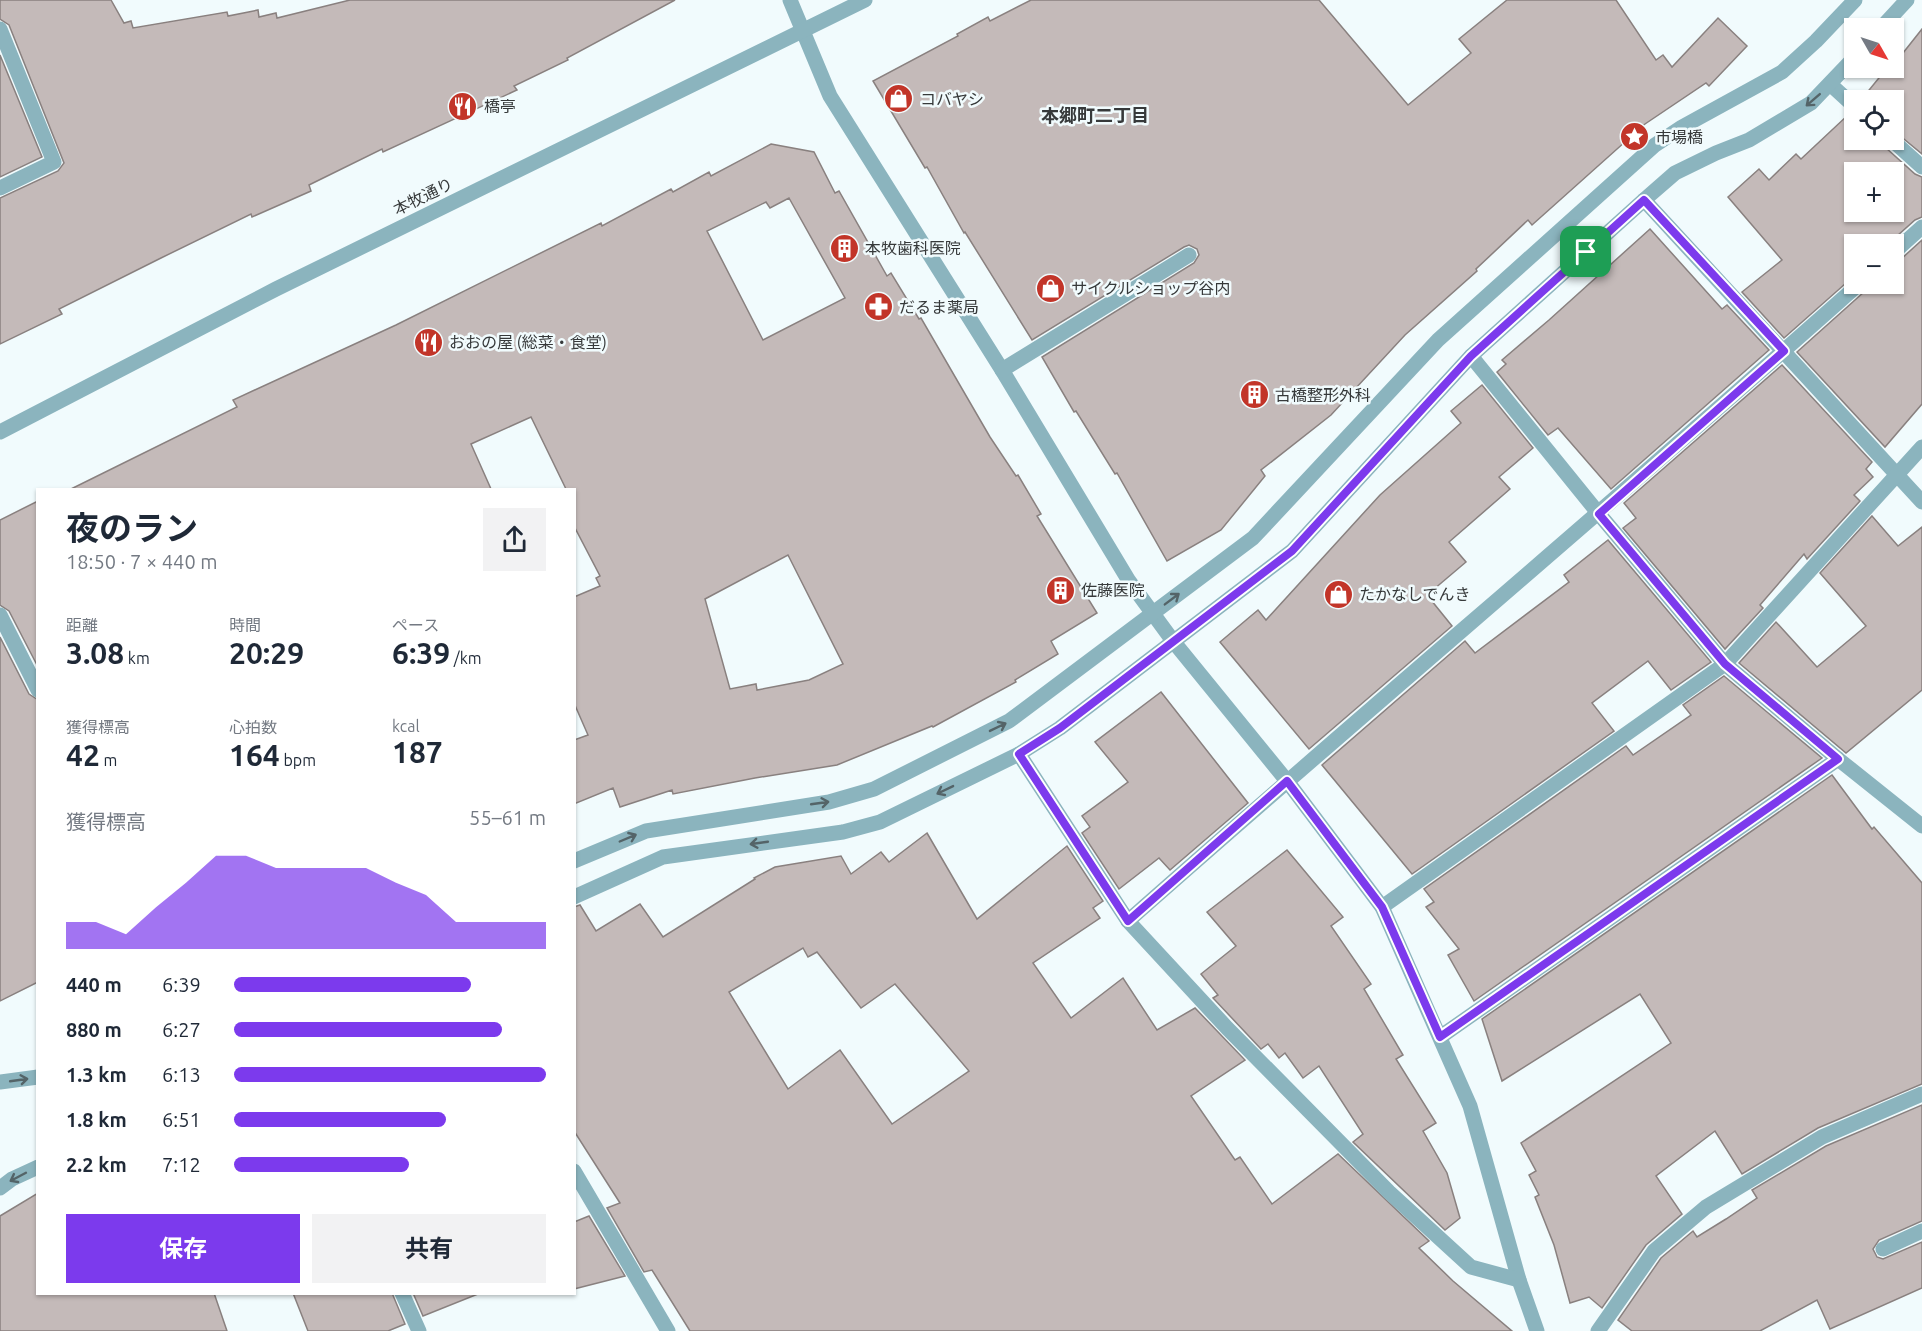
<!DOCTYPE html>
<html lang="ja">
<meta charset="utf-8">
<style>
:root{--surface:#fff;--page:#f2f2f3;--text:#1f2937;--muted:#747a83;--accent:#7c3aed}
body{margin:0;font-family:Ubuntu,"Noto Sans JP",sans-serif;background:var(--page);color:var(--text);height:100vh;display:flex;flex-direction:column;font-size:22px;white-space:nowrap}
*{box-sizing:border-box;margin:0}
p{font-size:20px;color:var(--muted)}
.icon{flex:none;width:33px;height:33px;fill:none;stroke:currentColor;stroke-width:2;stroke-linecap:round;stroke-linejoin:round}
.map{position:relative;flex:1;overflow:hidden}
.side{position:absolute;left:36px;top:488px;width:540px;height:807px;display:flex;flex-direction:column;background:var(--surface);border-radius:0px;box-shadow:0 2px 4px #0004}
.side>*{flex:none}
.needle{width:39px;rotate:129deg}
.fabs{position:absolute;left:1844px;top:18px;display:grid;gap:12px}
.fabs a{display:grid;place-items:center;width:60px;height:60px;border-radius:0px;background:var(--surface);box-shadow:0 2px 4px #0004;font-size:30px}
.pin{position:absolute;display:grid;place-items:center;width:51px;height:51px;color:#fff;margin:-26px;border-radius:12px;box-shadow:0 3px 9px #0006}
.round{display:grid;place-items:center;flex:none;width:63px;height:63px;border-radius:0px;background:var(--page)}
.overview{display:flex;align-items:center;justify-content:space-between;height:102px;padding:0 30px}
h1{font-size:33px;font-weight:700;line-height:45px}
.stats{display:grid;grid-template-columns:repeat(3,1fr);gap:9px;height:102px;padding:6px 30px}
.stats div{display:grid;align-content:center}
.stats b{font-size:30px;font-weight:700}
.stats small{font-size:16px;font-weight:400}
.stats p{font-size:16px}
.chart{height:168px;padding:12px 30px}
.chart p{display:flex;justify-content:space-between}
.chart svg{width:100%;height:108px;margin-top:6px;fill:var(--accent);opacity:.7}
.action{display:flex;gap:12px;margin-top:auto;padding:12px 30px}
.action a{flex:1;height:69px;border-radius:0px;background:var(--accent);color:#fff;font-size:24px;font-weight:700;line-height:69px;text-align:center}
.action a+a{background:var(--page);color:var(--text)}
ul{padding:0 30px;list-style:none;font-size:20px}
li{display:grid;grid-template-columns:96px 72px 1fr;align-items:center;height:45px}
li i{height:15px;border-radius:8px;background:var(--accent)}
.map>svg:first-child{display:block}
.building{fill:#c4bab9;stroke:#89807f;stroke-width:1.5;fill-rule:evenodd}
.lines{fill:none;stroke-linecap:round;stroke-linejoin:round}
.minor{stroke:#8bb4be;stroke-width:15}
.oneway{stroke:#546468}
.route-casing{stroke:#fff;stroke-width:12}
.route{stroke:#7c3aed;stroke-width:8}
.labels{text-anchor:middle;stroke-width:5;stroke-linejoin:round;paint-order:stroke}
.poi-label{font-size:16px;fill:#36393a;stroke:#f1fbfd;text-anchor:start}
.street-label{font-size:16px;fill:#36393a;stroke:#f1fbfd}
.neighbourhood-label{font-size:18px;font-weight:bold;fill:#36393a;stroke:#f1fbfd}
</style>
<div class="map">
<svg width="1922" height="1331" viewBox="0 0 1922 1331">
<rect width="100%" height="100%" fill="#f1fbfd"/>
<g class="building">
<path d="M0,0H111L124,23L131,21L133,28L227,12L228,16L258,10L259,17L276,13L277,18L350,0H675L567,58L568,60L514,86L517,90L383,152L382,149L309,185L311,191L252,217L251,214L161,258L59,309L62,314L0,344V198L58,171L64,163L9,25L0,19Z"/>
<path d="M1031,0H1319L1408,105L1471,53L1459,39L1507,0H1616L1656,60L1663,55L1672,67L1718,18L1747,46L1709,86L1706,83L1645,124L1532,225L1528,220L1476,269L1477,271L1405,335L1331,415L1261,470L1265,476L1221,530L1167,561L1117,473L1115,474L1076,411L1074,412L1042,357L1194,263L1199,255L1197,249L1189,245L1184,247L1032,340L965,232L964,233L927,167L925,168L873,81L958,36L957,34L988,17L990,21Z"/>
<path d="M1922,29V154L1893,130V100H1861L1887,68H1893V59L1896,55L1899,58Z"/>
<path d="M0,55L42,157L0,177Z"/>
<path d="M1849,114L1854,116V140H1882L1885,147L1915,174L1922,177V217L1915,220L1888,244H1854V276L1784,338L1742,292L1782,260L1728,197L1759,169L1769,180L1796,154L1801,159ZM1854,172H1893V212H1854Z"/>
<path d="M771,144L814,152L835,193L839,191L887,276L891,273L919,319L921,318L990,437L1016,476L1018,475L1041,514L1037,516L1097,613L1051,641L1058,654L1015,680L1016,682L933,727L932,726L837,765L755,778L673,794L672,790L620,807L613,788L574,804V740L588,735L574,703V597L600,586L596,578L600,576L574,526V489H566L531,417L471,444L491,489H71L237,407L233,400L396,325L601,223L602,226L671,189L673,192L709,172L711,176ZM789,198L845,298L763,340L707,231L766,202L770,208ZM788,555L843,664L809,680L757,690L756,684L730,689L705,599Z"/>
<path d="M1650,229L1722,309L1727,305L1769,350L1611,489L1558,428L1548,435L1497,372L1506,364L1502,360L1549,320Z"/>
<path d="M1922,240V404L1885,447L1797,352L1865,291L1869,284H1893V263L1900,260Z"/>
<path d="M1782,365L1872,462L1866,469L1873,477L1854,495L1860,501L1807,559L1804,554L1760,605L1763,608L1725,649L1623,528L1636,518L1624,503Z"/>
<path d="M1482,385L1533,448L1499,477L1510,489L1449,542L1466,562L1427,595L1452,626L1309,749L1220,642L1258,610L1266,620L1380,495L1461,423L1451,411Z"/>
<path d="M38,501V667L9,611L0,605V520Z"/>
<path d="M1872,516L1898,546L1922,527V690L1846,753L1739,663L1776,622L1817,667L1866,626L1820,573Z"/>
<path d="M1608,540L1711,662L1671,690L1648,661L1592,703L1614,731L1412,874L1322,765L1465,641L1475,653L1569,582L1564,575Z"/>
<path d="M0,637L29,694L38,700V982L0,1001Z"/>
<path d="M1724,676L1822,758L1474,1001L1448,955L1459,949L1426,907L1434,902L1424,889L1626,746L1633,755L1691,715L1683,705Z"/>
<path d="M1161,692L1248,803L1170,870L1159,858L1119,889L1082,833L1090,827L1082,816L1128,782L1095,742Z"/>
<path d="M1832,775L1872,829L1874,827L1922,883V1084L1818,1128L1742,1174L1715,1131L1656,1176L1682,1214L1646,1245L1602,1308L1589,1297L1570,1303L1554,1245L1535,1197L1539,1195L1529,1175L1536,1171L1521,1143L1671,1043L1640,994L1502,1081L1482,1019Z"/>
<path d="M927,833L977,919L1067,846L1103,901L1093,908L1100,918L1033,963L1071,1018L1123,978L1157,1030L1195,1008L1245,1060L1191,1096L1235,1160L1240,1157L1272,1204L1338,1154L1429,1241L1419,1248L1453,1281L1512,1331H690L652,1270L644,1272L607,1208L620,1203L574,1131V907L580,905L596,931L640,904L663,937L755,879L754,878L775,867L841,856L851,874L881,852L889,862ZM803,948L808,957L817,952L861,1008L895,984L969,1071L892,1124L840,1050L788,1089L729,992Z"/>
<path d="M1287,850L1343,917L1331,926L1371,984L1364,989L1403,1055L1396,1059L1436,1123L1423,1131L1447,1173L1460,1218L1445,1230L1353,1142L1363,1134L1319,1066L1303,1078L1285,1053L1279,1058L1268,1044L1261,1049L1213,998L1218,995L1201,974L1236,946L1207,912Z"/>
<path d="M1922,1105V1221L1879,1240L1873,1249L1877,1257L1883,1259L1922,1242V1288L1830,1329L1817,1300L1760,1331H1632L1618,1320L1661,1258L1693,1231L1697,1237L1726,1219L1757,1198L1752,1190L1826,1146Z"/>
<path d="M38,1193V1293H214L227,1331H0V1216Z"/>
<path d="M589,1216L625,1276L574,1289V1222Z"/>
<path d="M293,1293H392L405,1324L388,1331H308Z"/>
<path d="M413,1293H478V1294L423,1316Z"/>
</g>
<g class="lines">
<g class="minor">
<path d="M790,0L830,96L1002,370L1129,581L1173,641L1287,781L1382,907L1470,1106L1519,1280L1537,1331"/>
<path d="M1881,28L1907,0"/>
<path d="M0,29L54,162L0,188"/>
<path d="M1830,84L1854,106"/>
<path d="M1892,140L1922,167"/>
<path d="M1644,200L1922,502"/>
<path d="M1893,253L1922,227"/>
<path d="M1471,356L1599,514L1725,664L1838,759L1922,826"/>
<path d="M1002,370L1189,255"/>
<path d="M0,432L276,289L865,0"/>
<path d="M0,615L38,690"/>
<path d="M1019,754L1128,921L1227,1028L1389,1192L1471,1267L1519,1280"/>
<path d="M574,861L646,831L829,802L874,789L1009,721L1253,538L1438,340L1655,145L1682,127L1782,72L1816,41L1855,0"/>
<path d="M574,897L663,857L843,832L880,822L1019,754L1060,728L1292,551L1471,356L1644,200L1675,173L1716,153L1749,140L1811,103L1854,58"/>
<path d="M1382,907L1725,664L1922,447"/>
<path d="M1128,921C1370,707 1618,499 1859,284"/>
<path d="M1440,1037L1838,759"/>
<path d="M0,1082L38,1077"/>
<path d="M574,1171L668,1331"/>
<path d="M0,1188L12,1179L38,1167"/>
<path d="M1883,1249L1922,1231"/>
<path d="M402,1293L419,1331"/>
<path d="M1598,1331L1654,1251L1706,1207L1822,1137L1922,1094"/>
</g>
</g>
<defs><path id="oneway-shaft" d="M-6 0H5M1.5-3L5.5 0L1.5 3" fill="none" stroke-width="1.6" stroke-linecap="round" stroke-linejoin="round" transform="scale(1.5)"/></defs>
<g class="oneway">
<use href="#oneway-shaft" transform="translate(1813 100) rotate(139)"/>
<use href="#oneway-shaft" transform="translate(1172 599) rotate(-37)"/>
<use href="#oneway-shaft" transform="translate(998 727) rotate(-26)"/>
<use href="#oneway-shaft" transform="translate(945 790) rotate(154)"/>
<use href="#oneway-shaft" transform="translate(820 803) rotate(-8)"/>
<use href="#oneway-shaft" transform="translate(628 838) rotate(-23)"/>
<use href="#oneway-shaft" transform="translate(759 843) rotate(172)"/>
<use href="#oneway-shaft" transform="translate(19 1080) rotate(-8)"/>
<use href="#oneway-shaft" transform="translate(18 1177) rotate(152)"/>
</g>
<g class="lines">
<defs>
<path id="route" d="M1644,200L1784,351L1599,514L1725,664L1838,759L1440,1037L1382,907L1287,781L1128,921L1019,754L1060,728L1292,551L1471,356Z"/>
</defs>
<use href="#route" class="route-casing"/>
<use href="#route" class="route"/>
</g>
<defs>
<symbol id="shop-disc" viewBox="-11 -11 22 22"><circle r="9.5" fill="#c23529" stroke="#f1fbfd"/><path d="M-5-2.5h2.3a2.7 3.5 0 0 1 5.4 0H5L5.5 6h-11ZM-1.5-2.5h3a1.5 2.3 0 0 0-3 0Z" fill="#fff"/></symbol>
<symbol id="restaurant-disc" viewBox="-11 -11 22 22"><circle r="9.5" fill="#c23529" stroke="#f1fbfd"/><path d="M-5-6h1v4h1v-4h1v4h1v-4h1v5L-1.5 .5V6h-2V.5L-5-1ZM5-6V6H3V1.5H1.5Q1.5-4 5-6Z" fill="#fff"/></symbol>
<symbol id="sight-disc" viewBox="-11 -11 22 22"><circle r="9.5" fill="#c23529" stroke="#f1fbfd"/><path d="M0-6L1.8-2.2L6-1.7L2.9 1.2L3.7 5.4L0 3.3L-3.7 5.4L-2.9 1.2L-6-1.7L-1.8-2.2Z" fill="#fff"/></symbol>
<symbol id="building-disc" viewBox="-11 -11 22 22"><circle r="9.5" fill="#c23529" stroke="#f1fbfd"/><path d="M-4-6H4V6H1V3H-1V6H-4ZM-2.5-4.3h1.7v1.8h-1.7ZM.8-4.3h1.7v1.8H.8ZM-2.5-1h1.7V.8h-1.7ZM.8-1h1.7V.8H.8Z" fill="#fff"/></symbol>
<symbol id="pharmacy-disc" viewBox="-11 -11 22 22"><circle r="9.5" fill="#c23529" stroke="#f1fbfd"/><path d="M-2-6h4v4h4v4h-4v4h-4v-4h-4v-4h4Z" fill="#fff"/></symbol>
</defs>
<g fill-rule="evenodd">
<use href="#shop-disc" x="882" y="82" width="33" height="33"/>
<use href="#restaurant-disc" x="446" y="90" width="33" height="33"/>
<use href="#sight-disc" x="1618" y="120" width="33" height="33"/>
<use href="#building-disc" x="828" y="232" width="33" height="33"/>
<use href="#shop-disc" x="1034" y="272" width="33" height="33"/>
<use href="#pharmacy-disc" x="862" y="290" width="33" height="33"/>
<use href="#restaurant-disc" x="412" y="326" width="33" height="33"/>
<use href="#building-disc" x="1238" y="378" width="33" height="33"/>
<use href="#building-disc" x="1044" y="574" width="33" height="33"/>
<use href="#shop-disc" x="1322" y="578" width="33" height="33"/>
</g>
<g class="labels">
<g class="poi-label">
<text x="920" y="105">コバヤシ</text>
<text x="484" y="112">橋亭</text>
<text x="1655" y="143">市場橋</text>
<text x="865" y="254">本牧歯科医院</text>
<text x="1071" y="294">サイクルショップ谷内</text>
<text x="899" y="313">だるま薬局</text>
<text x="449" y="348">おおの屋 (総菜・食堂)</text>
<text x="1275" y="401">古橋整形外科</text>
<text x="1081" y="596">佐藤医院</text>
<text x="1359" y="600">たかなしでんき</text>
</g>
<g class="street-label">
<text transform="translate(423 196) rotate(-26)" y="6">本牧通り</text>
</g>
<g class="neighbourhood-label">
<text x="1095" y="122">本郷町二丁目</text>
</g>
</g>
</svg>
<div class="fabs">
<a><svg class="needle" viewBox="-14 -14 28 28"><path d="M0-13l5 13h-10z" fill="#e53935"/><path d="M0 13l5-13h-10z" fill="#747a83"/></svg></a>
<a><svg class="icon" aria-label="locate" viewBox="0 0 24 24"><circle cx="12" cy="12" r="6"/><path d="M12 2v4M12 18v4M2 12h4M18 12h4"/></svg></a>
<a>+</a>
<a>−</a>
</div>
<div class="pin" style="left:1586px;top:252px;background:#1e9e55"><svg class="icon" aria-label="arrive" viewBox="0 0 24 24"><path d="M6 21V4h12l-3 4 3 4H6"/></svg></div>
<section class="side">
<div class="overview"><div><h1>夜のラン</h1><p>18:50 · 7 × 440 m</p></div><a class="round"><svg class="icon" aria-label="share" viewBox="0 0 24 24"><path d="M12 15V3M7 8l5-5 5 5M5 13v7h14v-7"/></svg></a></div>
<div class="stats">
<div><p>距離</p><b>3.08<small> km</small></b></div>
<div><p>時間</p><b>20:29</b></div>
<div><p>ペース</p><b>6:39<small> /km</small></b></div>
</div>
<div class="stats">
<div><p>獲得標高</p><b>42<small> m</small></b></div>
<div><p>心拍数</p><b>164<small> bpm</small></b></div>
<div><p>kcal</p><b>187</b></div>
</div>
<div class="chart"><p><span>獲得標高</span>55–61 m</p>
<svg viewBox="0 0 160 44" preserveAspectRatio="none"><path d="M0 44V33L10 33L20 38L30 27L40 17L50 6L60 6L70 11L80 11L90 11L100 11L110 17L120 22L130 33L140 33L150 33L160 33V44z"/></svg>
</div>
<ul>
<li><b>440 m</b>6:39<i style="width:76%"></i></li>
<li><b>880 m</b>6:27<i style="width:86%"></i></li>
<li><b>1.3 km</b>6:13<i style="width:100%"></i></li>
<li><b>1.8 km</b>6:51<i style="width:68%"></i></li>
<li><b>2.2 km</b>7:12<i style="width:56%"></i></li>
</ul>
<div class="action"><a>保存</a><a>共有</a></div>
</section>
</div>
